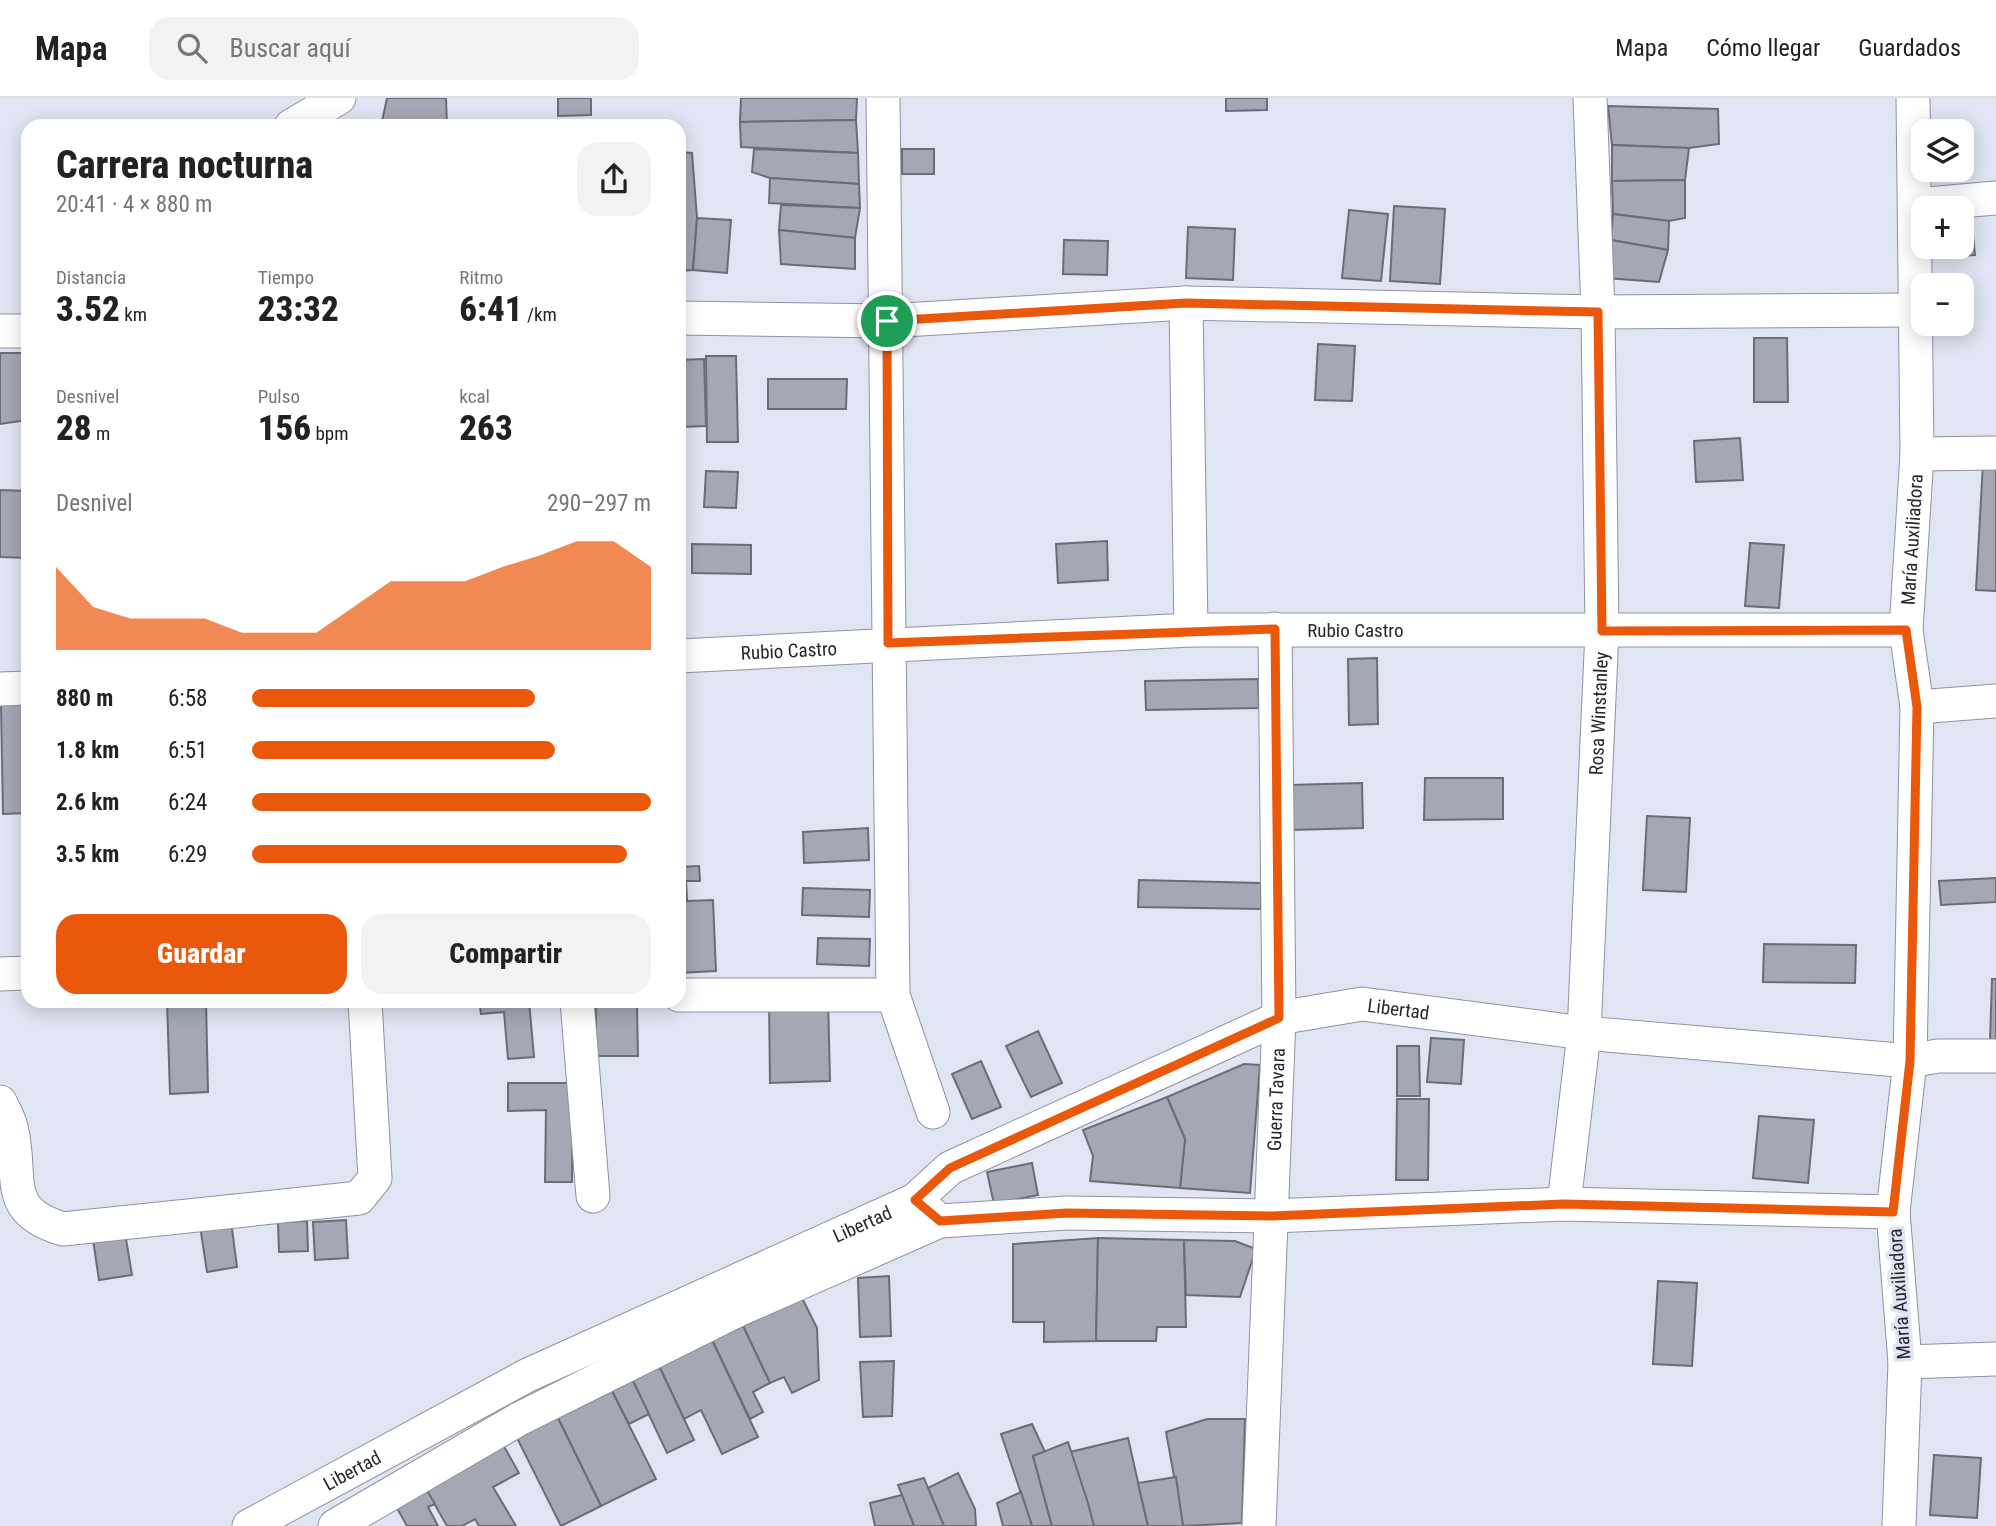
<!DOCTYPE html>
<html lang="es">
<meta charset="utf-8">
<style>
:root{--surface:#fff;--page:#f2f2f2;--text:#222;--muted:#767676;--line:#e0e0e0;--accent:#ea580c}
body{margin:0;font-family:"Roboto Condensed",sans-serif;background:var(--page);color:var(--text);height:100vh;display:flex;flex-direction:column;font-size:26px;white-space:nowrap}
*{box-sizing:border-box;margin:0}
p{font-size:23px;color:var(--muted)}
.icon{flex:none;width:38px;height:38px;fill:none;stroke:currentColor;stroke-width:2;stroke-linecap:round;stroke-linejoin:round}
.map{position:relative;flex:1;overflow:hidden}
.sheet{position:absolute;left:21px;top:21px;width:665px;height:889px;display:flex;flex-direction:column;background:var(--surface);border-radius:21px;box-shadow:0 4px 18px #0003}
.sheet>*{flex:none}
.fabs{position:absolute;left:1911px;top:21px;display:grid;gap:14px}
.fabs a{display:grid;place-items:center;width:63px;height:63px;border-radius:14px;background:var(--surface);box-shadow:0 4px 18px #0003;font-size:35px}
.pin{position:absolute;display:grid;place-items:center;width:60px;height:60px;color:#fff;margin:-30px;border:4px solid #fff;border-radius:50%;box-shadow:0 2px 7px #0007}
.round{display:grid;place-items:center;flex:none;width:74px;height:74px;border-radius:21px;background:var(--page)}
.headline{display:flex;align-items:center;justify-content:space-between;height:119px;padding:0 35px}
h1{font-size:38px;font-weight:800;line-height:52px}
.figures{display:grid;grid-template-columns:repeat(3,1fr);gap:10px;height:119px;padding:7px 35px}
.figures div{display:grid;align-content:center}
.figures b{font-size:35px;font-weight:800}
.figures small{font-size:19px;font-weight:400}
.figures p{font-size:19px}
.chart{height:196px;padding:14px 35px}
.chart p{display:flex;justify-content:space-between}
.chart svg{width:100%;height:126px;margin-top:7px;fill:var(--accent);opacity:.7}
.action{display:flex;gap:14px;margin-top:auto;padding:14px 35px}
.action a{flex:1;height:80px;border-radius:21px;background:var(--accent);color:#fff;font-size:28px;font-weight:800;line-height:80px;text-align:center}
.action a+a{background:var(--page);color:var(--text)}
ul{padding:0 35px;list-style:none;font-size:23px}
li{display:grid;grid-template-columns:112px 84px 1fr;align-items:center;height:52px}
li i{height:18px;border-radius:9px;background:var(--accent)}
header{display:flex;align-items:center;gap:42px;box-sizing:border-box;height:98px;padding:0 35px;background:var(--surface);border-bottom:2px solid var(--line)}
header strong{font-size:33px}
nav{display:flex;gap:38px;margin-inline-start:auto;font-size:24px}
.search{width:490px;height:63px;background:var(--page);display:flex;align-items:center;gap:18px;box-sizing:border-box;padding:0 24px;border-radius:21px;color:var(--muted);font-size:26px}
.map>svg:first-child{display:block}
.building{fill:#a5a7b4;stroke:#6a6d78;stroke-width:2}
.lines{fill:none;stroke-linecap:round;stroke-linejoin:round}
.minor-casing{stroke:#90939f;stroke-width:35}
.minor{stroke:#fff;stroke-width:33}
.route-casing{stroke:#fff;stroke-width:14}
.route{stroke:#ea580c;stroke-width:9}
.labels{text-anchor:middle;stroke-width:7;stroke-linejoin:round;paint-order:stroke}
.street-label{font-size:19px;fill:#26272c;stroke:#e1e4f2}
</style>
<header>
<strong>Mapa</strong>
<div class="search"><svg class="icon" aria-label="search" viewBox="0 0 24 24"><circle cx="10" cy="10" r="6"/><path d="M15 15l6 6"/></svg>Buscar aquí</div>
<nav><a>Mapa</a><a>Cómo llegar</a><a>Guardados</a></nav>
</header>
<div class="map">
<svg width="1996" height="1428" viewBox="0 0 1996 1428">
<rect width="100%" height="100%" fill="#e1e4f2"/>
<g class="building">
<path d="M387,0H446L447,28H381Z"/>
<path d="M558,0H591V17L558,18Z"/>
<path d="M741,0H857L856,22L740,24Z"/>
<path d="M1226,0H1267V12L1226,13Z"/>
<path d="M1608,8L1718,11L1719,46L1689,50L1612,47Z"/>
<path d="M856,22L858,55L741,49L740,24Z"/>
<path d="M1612,47L1689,50L1685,82L1612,83Z"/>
<path d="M754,51L858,55L859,86L770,80L752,74Z"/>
<rect x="902" y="51" width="32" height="25"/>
<path d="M679,54L692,55L697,120L693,172L679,173Z"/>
<path d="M770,80L859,86L860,110L769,105Z"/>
<path d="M1685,82V120L1669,123L1613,116L1612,83Z"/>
<path d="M781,107L860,110L855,140L779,132Z"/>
<path d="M1394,108L1445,111L1440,186L1390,183Z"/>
<path d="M1349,112L1388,116L1381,183L1342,180Z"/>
<path d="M1613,116L1669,123L1668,152L1611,142Z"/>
<path d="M1962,118H1971L1975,157L1941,159L1940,149H1962Z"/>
<path d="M697,120L731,122L727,175L693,172Z"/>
<path d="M1188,129L1235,131L1233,182L1186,180Z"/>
<path d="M779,132L855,140V171L781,166Z"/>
<path d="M1064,142L1108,143L1107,177L1063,176Z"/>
<path d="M1611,142L1668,152L1659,184L1606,180Z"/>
<path d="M1754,240H1787L1788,304H1754Z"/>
<path d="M1318,246L1355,248L1352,303L1315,302Z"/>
<path d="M0,255H28V322L0,326Z"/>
<path d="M706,258H736L738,344H707Z"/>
<path d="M704,261L706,328L681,329L679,262Z"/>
<path d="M768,281H847L846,311H768Z"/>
<path d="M1740,340L1743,382L1696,384L1694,343Z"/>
<path d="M1983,365L1996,366V493L1976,492Z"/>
<path d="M706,373L738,374L736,410L704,409Z"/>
<path d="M0,392L28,393V460L0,459Z"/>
<path d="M1107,443L1108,482L1058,485L1056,446Z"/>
<path d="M1750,445L1784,447L1779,510L1745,508Z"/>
<path d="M692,446L751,447V476L692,475Z"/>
<path d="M1377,560L1378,626L1349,627L1348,561Z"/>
<path d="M1258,581L1259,610L1146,612L1145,583Z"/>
<path d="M1,607H28V715L3,716Z"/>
<path d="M1425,680H1503V721L1424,722Z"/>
<path d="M1362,685L1363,730L1290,732L1289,687Z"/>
<path d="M1647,718L1690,720L1686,794L1643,792Z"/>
<path d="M868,730L869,762L804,765L803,734Z"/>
<path d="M699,768L700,783H686L687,803L713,802L716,873L679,875V769Z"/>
<path d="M1996,780V804L1941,807L1939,783Z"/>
<path d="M1139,782L1261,785V811L1138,809Z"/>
<path d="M803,790L870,792L869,819L802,817Z"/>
<path d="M818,840L870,841L869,868L817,866Z"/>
<path d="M1764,846L1856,847L1855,885L1763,884Z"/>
<path d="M1992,881H1996V944L1990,943Z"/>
<path d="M828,901L830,983L770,985L769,903Z"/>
<path d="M167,903H206L208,994L170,996Z"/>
<path d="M479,903H529L534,959L508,961L504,914L481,916Z"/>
<path d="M596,909H637L638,958H596Z"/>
<path d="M1038,933L1062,985L1031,999L1006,948Z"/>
<path d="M1431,940L1464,942L1461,986L1427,984Z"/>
<path d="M1397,948H1419L1420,998H1397Z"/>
<path d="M981,963L1001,1009L972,1021L952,976Z"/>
<path d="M1244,966L1260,967L1250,1095L1180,1090L1185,1041L1167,999Z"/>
<path d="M508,985H573L572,1084H545L546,1012L508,1013Z"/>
<path d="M1167,999L1185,1041L1180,1090L1090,1083L1093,1058L1083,1032Z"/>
<path d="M1397,1001H1429L1428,1082H1396Z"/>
<path d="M1759,1018L1814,1022L1808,1085L1753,1080Z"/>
<path d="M1032,1065L1038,1097L994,1106L987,1074Z"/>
<path d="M346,1122L348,1160L315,1162L313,1124Z"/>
<path d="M231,1123L237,1169L207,1174L200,1128Z"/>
<path d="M307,1123L308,1153L279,1154L278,1124Z"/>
<path d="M124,1129L132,1177L99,1182L92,1135Z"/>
<path d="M1098,1140L1096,1243L1044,1244V1224H1013V1146Z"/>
<path d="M1098,1140L1184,1142L1186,1229H1157L1156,1243H1096Z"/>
<path d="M1184,1142L1235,1143L1256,1151L1240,1199L1186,1197Z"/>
<path d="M889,1178L891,1238L860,1239L858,1180Z"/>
<path d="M1658,1183L1697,1185L1692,1268L1653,1266Z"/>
<path d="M802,1200L817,1230L819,1282L792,1295L784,1279L770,1285L743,1228Z"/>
<path d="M743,1228L770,1285L753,1294L763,1314L750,1321L712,1242Z"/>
<path d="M712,1242L758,1339L722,1356L701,1312L684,1321L659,1268Z"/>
<path d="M894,1263L892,1318L863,1319L860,1264Z"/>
<path d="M659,1268L694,1342L667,1355L632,1281Z"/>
<path d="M632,1281L649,1316L629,1326L611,1291Z"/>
<path d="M611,1291L656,1381L601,1408L557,1318Z"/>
<path d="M557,1318L601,1408L561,1428L516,1338Z"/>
<path d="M1207,1321H1245L1242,1425L1183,1428L1166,1334Z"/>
<path d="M1032,1326L1045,1354L1033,1358L1052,1428H1032L1001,1336Z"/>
<path d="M1128,1340L1148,1428H1094L1070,1354Z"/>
<path d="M501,1343L519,1375L493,1389L516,1428H479L475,1421L462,1428H447L423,1386Z"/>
<path d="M1068,1344L1088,1405L1094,1428H1052L1033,1358Z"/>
<path d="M1934,1357L1981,1360L1977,1420L1930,1417Z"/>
<path d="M958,1375L975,1411L976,1428H944L928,1390Z"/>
<path d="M1176,1379L1183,1428H1148L1138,1385Z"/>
<path d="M924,1380L928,1390L944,1428H914L898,1387Z"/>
<path d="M423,1386L435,1406L428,1409L438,1428H407L393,1403Z"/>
<path d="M1021,1394L1032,1428H1003L997,1405Z"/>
<path d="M902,1397L914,1428H875L870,1405Z"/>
</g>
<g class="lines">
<defs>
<g id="minor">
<path d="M883,0L893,897L933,1014"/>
<path d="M291,28L339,0"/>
<path d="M1916,107L1996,100"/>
<path d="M1186,205L1191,532"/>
<path d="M679,220L887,223L1186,205L1598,214L1914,212"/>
<path d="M0,233H28"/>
<path d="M1917,356L1996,355"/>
<path id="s1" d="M679,558L1191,532H1906"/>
<path d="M0,591L28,590"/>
<path d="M1917,609L1996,603"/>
<path d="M0,876L28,875"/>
<path d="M679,897H893"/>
<path d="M577,903L593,1098"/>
<path d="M0,1004C4,1012 9,1021 11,1029C24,1080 0,1112 63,1131L359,1100L375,1080L365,903"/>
<path d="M915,1102L940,1123L1067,1115L1272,1118L1564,1106L1893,1114"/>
<path id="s2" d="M1564,1106L1584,935L1602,533L1598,214L1590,0"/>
<path d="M1905,1264L1996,1261"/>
<path id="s3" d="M249,1428L528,1277L915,1102L950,1070L1279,920L1362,906L1584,935L1910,963L1938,958H1996"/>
<path d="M335,1428L519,1321L738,1212L940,1123"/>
<path id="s4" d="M1259,1428L1279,920L1275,531"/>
<path id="s5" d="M1899,1428L1905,1264L1893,1114L1910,963L1917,609L1906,532L1917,356L1913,0"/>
</g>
</defs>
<use href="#minor" class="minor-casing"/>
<use href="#minor" class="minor"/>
</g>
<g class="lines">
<defs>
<path id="route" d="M1186,205L1598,214L1602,533L1906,532L1917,609L1910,963L1893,1114L1564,1106L1272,1118L1067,1115L940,1123L915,1102L950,1070L1279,920L1275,531L888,545L887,223Z"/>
</defs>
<use href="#route" class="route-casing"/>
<use href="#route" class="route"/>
</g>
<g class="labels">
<g class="street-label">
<text dy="7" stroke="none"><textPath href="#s5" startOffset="989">María Auxiliadora</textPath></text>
<text dy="7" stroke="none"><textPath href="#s1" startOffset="677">Rubio Castro</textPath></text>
<text dy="7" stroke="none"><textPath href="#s1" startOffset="110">Rubio Castro</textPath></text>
<text dy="7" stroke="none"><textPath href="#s2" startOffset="492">Rosa Winstanley</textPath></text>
<text dy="7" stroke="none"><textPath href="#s3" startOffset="1272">Libertad</textPath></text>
<text dy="7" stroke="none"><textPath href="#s4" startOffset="427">Guerra Tavara</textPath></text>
<text dy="7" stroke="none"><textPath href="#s3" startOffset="684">Libertad</textPath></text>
<text transform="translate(1899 1196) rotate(-94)" y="7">María Auxiliadora</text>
<text dy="7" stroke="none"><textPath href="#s3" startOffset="117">Libertad</textPath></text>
</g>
</g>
</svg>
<div class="fabs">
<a><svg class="icon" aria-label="layers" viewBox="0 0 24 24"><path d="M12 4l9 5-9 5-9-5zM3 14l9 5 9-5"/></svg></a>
<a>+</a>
<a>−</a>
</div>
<div class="pin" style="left:887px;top:223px;background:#1e9e55"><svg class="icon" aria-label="arrive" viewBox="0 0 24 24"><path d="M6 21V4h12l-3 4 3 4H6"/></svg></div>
<section class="sheet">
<div class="headline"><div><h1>Carrera nocturna</h1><p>20:41 · 4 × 880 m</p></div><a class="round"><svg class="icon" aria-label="share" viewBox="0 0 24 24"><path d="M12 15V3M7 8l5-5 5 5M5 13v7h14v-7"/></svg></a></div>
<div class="figures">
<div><p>Distancia</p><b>3.52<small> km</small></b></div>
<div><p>Tiempo</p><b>23:32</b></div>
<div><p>Ritmo</p><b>6:41<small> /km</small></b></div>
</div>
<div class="figures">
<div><p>Desnivel</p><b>28<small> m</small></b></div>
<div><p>Pulso</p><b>156<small> bpm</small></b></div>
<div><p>kcal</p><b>263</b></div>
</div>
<div class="chart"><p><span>Desnivel</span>290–297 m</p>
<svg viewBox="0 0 160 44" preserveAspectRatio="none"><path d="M0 44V15L10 29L20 33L30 33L40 33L50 38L60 38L70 38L80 29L90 20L100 20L110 20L120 15L130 11L140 6L150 6L160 15V44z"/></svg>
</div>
<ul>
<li><b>880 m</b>6:58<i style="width:71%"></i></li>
<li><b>1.8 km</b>6:51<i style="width:76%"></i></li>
<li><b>2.6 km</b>6:24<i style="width:100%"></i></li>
<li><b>3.5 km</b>6:29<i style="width:94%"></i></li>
</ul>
<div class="action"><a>Guardar</a><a>Compartir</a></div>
</section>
</div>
